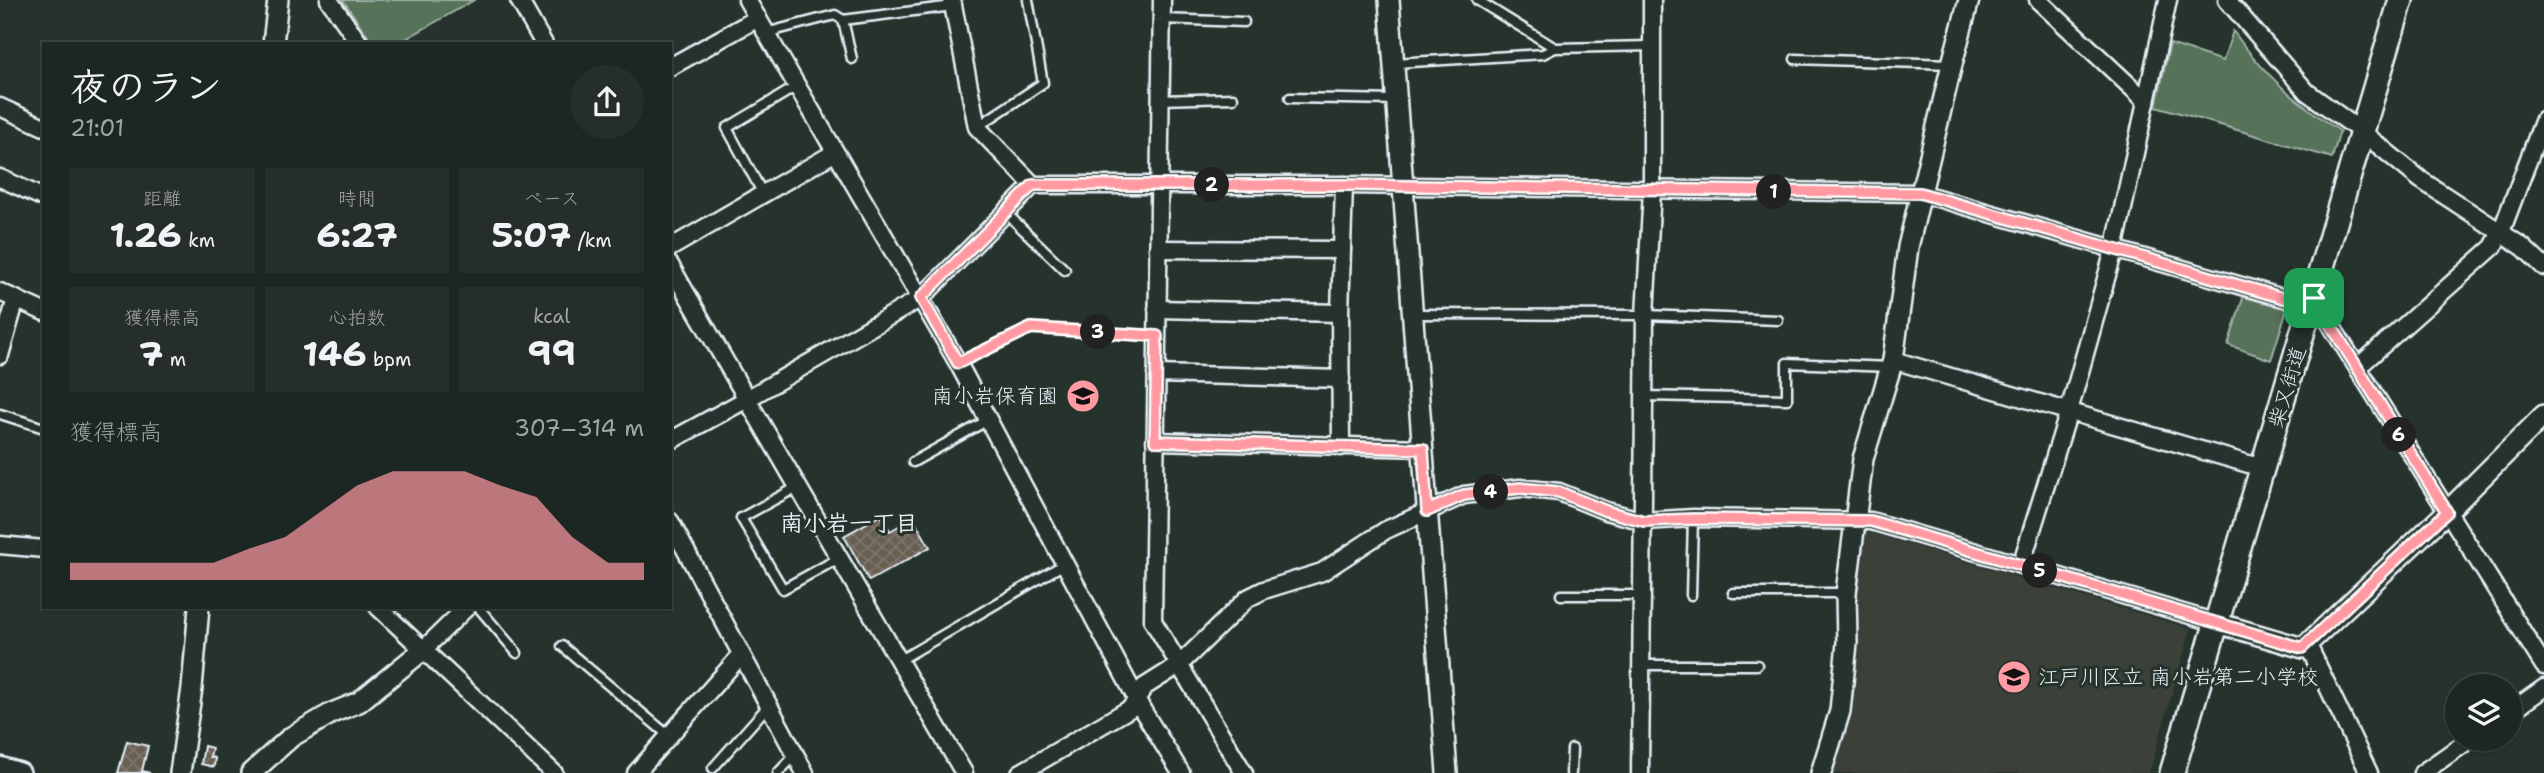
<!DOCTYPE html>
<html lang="ja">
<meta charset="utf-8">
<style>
:root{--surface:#1c2622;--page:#252e2a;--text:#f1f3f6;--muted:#a0a5a5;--line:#3a4340;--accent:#ff9aa2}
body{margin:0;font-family:"Shantell Sans","Klee One",sans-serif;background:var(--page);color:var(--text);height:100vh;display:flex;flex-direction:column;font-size:26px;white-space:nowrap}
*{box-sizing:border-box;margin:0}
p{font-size:23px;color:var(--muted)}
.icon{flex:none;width:38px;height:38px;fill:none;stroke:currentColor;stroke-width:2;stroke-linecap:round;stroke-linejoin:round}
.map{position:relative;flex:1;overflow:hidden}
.sheet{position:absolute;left:42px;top:42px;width:630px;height:567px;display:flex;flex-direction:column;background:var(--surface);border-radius:0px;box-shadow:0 2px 5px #0004,0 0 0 2px var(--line)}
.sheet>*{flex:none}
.controls{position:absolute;left:2445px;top:674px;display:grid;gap:14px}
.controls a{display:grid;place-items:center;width:77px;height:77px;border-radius:50%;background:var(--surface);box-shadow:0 2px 5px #0004,0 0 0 2px var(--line);font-size:35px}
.pin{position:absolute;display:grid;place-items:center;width:60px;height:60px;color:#fff;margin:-30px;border-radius:14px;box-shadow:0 4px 10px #0006}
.km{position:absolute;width:35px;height:35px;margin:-18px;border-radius:50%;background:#222;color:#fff;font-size:19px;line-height:35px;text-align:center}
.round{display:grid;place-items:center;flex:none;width:74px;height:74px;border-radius:37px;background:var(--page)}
.head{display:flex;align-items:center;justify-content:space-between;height:119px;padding:0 28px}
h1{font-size:38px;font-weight:700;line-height:52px}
.stats{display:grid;grid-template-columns:repeat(3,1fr);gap:10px;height:119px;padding:7px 28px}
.stats div{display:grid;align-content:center;border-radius:0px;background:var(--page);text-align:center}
.stats b{font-size:35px;font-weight:700}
.stats small{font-size:19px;font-weight:400}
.stats p{font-size:19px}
.chart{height:196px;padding:14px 28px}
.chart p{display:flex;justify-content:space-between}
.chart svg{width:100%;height:126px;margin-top:7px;fill:var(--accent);opacity:.7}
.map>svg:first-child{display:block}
.built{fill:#3a4038}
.park{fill:#577258;stroke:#a0b2a8;stroke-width:2}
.building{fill:url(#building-cross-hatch);stroke:#e8f1f8;stroke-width:2}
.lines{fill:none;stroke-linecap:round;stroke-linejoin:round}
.service-casing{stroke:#e8f1f8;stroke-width:13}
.minor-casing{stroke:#e8f1f8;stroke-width:21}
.tertiary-casing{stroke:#e8f1f8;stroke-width:24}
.secondary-casing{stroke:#e8f1f8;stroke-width:28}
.service{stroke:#26332d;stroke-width:8}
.minor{stroke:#26332d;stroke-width:16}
.tertiary{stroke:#26332d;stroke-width:19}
.secondary{stroke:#26332d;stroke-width:23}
.route-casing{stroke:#fff;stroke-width:14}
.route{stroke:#ff9aa2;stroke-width:9}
.labels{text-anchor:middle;stroke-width:6;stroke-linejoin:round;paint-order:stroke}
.street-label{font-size:21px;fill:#e8f1f8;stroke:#26332d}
.poi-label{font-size:21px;fill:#e8f1f8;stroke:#26332d;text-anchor:end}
.neighbourhood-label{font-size:23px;font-weight:bold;fill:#e8f1f8;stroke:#26332d}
</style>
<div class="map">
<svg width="2544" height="773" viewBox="0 0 2544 773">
<defs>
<pattern id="building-cross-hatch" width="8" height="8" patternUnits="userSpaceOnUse" patternTransform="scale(1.75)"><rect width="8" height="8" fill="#685e52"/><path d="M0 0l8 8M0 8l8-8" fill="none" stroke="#7e766c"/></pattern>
</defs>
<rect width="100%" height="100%" fill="#26332d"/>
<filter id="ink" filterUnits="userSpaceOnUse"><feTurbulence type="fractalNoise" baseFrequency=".0143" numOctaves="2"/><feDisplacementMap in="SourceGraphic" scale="14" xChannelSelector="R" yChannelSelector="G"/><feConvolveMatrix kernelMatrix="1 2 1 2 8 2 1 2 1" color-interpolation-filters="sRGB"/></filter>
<g filter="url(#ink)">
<path class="built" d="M1867,532L2191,629L2149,773H1829L1859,539Z"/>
<g class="park">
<path d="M343,0H474L397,44H373Z"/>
<path d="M2233,31C2265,76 2295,101 2340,131L2332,158L2156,106L2170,44L2223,61Z"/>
<path d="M2244,295L2287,309L2271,360L2228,345Z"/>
</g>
<g class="building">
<path d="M881,515L890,531L913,518L930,547L869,581L844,536Z"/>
<path d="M127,741L148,746L142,771L150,773H118Z"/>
<path d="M204,746L212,748L210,757L215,758L214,767L201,764Z"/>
</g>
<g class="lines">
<defs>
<g id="service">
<path d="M1477,0L1555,48L1652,46"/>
<path d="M1162,19L1244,22"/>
<path d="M843,20L953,6"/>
<path d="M765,33L835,15L843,20L852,59"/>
<path d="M1795,59L1952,64"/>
<path d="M1395,63L1543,54L1555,48"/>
<path d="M1290,98L1397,100"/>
<path d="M1160,100L1233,98"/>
<path d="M977,127L1043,83L1028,0"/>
<path d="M763,194L727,128L797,86"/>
<path d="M1005,212L1065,270"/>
<path d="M1414,314L1645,315L1778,320"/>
<path d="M958,363L1031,328L1157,336"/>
<path d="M1644,396L1787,399V363L1891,367"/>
<path d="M0,414L44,428"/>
<path d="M913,462L988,420"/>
<path d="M799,486L741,518L783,589L841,557"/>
<path d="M1733,593H1846"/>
<path d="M1561,595H1643"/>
<path d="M1691,595L1693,518"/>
<path d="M478,607L517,653"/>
<path d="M562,646L669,736"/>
<path d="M900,660L1066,563"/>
<path d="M1641,665H1757"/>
<path d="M713,768L768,706"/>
<path d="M778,773L795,755"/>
<path d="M1571,773L1572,749"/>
</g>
<g id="minor">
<path d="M329,0L360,44"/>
<path d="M519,0L544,44"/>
<path d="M747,0L958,363L1143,711L1181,773"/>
<path d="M952,0L977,127L1033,185"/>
<path d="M1162,0L1153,621L1244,773"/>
<path d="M2038,0L2146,101"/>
<path d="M2227,0L2307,92L2362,132L2421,180L2523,247L2544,267"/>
<path d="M670,67L758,18"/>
<path d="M0,107L44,127"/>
<path d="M0,178L44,198"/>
<path d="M670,248L834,153"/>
<path d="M1158,249L1342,250"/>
<path d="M670,265L747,399L670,441"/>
<path d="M0,292L44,312"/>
<path d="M2314,298L2544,666"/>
<path d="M1157,309L1340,313"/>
<path d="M0,355L16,299"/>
<path d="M1893,360L2262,468"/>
<path d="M2358,367L2493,247L2501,232L2544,119"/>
<path d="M1156,374L1341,379"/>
<path d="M1155,441L1423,448"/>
<path d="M1341,447L1340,313L1344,185"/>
<path d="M670,521L805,773"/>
<path d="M0,545L44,549"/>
<path d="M2021,565L2069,411L2114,250L2168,0"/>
<path d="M378,607L554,773"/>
<path d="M2307,643L2369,773"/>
<path d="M423,650L467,607"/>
<path d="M2510,712L2544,688"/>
<path d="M636,773L741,655"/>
<path d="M964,773L747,399L921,298L1033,185H1344L1920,193L2311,306"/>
<path d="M1020,773L1131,708L1144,687L1179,665L1248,598L1264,590L1322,572L1386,530L1464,495L1520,488L1559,492L1606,511L1644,521L1693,518L1871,521L2217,623"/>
<path d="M1640,773L1645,315L1652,190V0"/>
<path d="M2422,773L2472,738"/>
</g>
<g id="tertiary">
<path d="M1389,0L1447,773"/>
<path d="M273,44L278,0"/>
<path d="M2217,623L2303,648L2447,512L2544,415"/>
<path d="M0,767L20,773"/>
<path d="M180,773L192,688L199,607"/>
<path d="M251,773L291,737L332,713L359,702L423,650"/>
<path d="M1821,773L1840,711L1847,643L1846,593L1863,459L1893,360L1908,247L1952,64L1969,0"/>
</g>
<path id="secondary" d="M2172,773L2401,0"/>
</defs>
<use href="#service" class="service-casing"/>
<use href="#minor" class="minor-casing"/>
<use href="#tertiary" class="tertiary-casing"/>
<use href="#secondary" class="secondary-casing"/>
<use href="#service" class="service"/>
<use href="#minor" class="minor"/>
<use href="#tertiary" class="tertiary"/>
<use href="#secondary" class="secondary"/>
</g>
</g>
<g class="lines" filter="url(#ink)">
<defs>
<path id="route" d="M1033,185H1344L1920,193L2311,306L2314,298L2447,512L2302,648L1871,521L1693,519L1644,521L1606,511L1559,492L1520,488L1464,495L1427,511L1423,449L1155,441L1157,336L1031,328L958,363L921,298Z"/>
</defs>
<use href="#route" class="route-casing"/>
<use href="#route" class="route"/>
</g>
<defs>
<symbol id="school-disc" viewBox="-11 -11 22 22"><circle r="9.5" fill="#ff9aa2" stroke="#26332d"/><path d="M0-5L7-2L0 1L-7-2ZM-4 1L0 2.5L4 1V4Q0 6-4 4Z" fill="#111"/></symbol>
</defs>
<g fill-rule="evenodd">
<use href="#school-disc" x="1064" y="377" width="38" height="38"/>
<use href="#school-disc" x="1995" y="658" width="38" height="38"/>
</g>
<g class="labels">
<g class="street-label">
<text transform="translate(2287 387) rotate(-73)" y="7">柴又街道</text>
</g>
<g class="poi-label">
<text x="1058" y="403">南小岩保育園</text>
<text x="2038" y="684" text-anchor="start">江戸川区立 南小岩第二小学校</text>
</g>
<g class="neighbourhood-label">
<text x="849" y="531">南小岩一丁目</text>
</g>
</g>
</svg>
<div class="controls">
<a><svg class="icon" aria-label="layers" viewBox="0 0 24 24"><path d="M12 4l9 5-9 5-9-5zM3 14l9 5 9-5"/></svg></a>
</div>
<div class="pin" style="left:2314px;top:298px;background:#1e9e55"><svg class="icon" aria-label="arrive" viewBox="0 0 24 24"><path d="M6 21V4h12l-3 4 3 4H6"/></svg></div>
<b class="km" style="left:1774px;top:192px">1</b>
<b class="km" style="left:1212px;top:185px">2</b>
<b class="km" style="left:1098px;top:332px">3</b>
<b class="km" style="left:1491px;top:492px">4</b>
<b class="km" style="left:2040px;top:571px">5</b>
<b class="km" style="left:2399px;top:435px">6</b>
<section class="sheet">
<div class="head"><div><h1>夜のラン</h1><p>21:01</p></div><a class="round"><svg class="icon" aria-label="share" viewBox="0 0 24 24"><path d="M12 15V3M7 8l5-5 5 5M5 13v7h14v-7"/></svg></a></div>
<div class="stats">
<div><p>距離</p><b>1.26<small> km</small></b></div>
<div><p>時間</p><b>6:27</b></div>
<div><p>ペース</p><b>5:07<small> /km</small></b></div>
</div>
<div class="stats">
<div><p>獲得標高</p><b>7<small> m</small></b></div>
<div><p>心拍数</p><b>146<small> bpm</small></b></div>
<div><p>kcal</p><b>99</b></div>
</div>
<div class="chart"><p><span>獲得標高</span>307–314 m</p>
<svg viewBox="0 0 160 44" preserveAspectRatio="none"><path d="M0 44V38L10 38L20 38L30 38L40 38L50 33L60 29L70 20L80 11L90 6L100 6L110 6L120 11L130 15L140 29L150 38L160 38V44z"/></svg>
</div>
</section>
</div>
